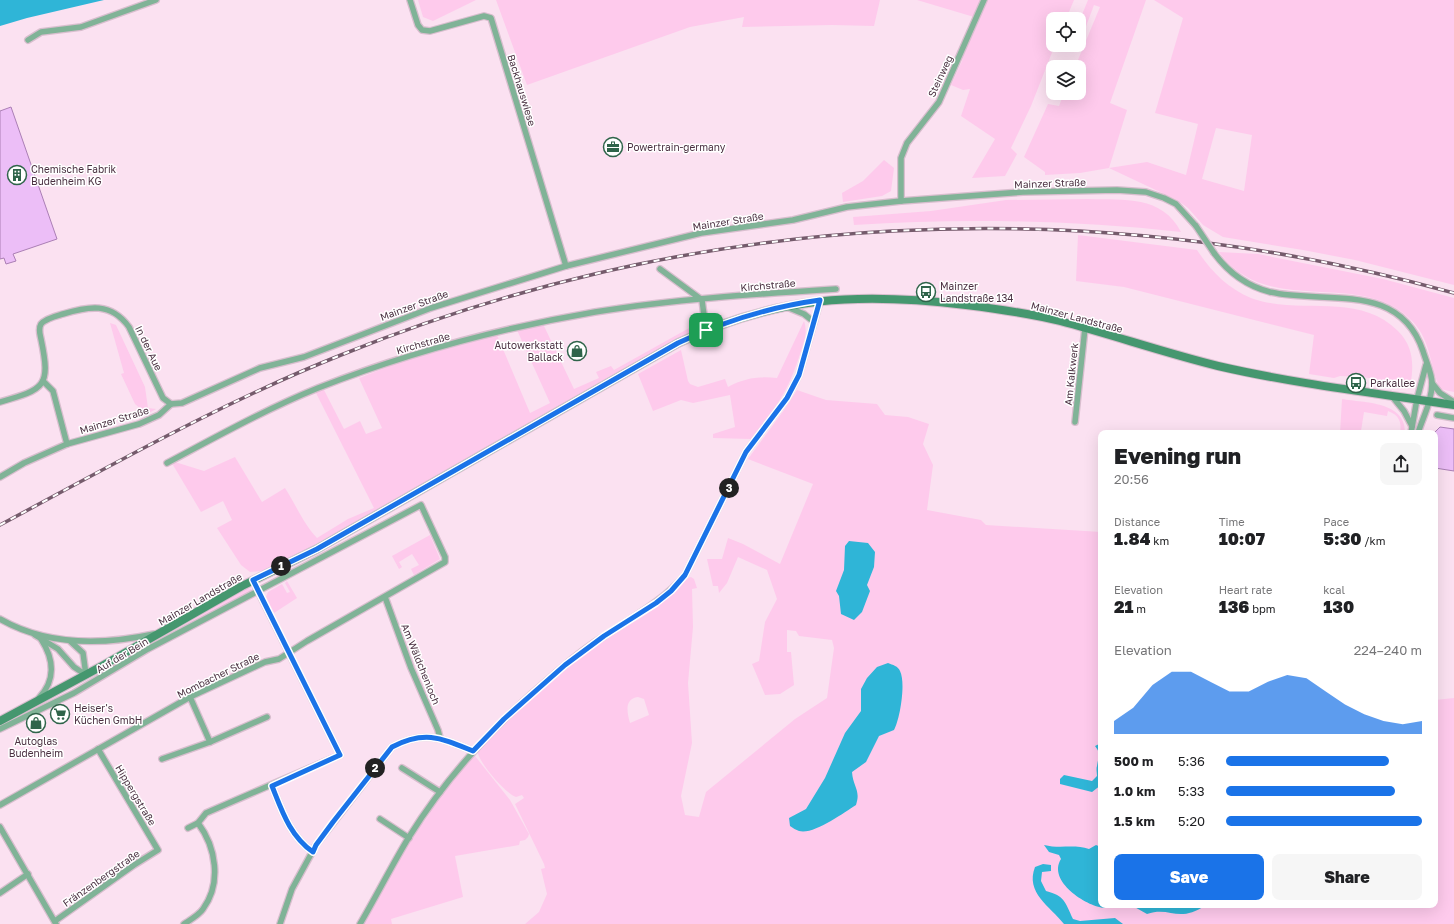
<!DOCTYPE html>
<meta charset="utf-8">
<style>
:root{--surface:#fff;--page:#f6f6f6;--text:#202124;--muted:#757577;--accent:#1a73e8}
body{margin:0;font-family:"Golos Text",sans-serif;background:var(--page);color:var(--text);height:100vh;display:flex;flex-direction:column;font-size:15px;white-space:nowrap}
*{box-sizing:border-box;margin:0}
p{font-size:13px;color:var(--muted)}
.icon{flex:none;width:22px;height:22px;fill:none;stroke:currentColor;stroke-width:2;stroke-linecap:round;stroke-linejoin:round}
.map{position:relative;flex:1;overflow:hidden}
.details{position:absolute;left:1098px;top:430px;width:340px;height:478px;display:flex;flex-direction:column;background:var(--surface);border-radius:8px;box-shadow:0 4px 16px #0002}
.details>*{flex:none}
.fabs{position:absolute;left:1046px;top:12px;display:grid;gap:8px}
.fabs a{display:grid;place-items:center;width:40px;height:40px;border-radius:8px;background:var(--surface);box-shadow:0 4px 16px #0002;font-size:20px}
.pin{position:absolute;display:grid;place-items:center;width:34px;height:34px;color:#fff;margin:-17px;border-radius:8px;box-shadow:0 2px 6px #0006}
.km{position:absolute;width:20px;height:20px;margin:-10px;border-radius:50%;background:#222;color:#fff;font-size:11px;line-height:20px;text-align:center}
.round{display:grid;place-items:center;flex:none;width:42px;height:42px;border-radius:8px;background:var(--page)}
.summary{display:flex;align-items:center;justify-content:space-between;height:68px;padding:0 16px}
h1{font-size:22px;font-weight:800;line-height:30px}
.stats{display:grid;grid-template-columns:repeat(3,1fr);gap:6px;height:68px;padding:4px 16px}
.stats div{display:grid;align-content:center}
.stats b{font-size:17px;font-weight:800}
.stats small{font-size:11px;font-weight:400}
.stats p{font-size:11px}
.chart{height:112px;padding:8px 16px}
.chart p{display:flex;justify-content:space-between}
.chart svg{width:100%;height:72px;margin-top:4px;fill:var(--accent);opacity:.7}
.button{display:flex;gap:8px;margin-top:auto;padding:8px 16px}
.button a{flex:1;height:46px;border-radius:8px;background:var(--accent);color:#fff;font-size:16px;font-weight:800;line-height:46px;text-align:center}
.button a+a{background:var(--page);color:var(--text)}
ul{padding:0 16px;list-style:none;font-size:13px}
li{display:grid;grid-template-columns:64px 48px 1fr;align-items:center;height:30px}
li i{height:10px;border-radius:5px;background:var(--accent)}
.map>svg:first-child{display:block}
.green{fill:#fecaec;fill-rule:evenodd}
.water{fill:#2fb5d7}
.building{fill:#ecbef7;stroke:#ab7fb5}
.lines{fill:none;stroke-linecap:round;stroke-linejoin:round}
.minor-casing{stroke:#d8bece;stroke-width:8}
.secondary-casing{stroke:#d8bece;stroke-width:10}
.minor{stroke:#80b397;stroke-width:5.5}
.secondary{stroke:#45976f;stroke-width:8}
.rail-casing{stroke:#755b6c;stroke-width:3.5}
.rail{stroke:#fff;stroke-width:2;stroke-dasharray:6;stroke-linecap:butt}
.minor-bridge-casing{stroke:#d8bece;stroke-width:8;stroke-linecap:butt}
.minor-bridge{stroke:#80b397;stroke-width:5.5}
.route-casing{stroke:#fff;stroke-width:8}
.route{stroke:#1a73e8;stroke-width:5}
.labels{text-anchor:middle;stroke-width:3;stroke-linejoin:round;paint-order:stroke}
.street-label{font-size:10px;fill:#4b3142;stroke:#fff}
.poi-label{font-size:10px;fill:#4b3142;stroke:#fff;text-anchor:start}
</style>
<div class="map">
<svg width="1454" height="924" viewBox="0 0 1454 924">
<rect width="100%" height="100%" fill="#fbe1f1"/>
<g class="green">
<path d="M418,0H476L433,21L423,17Z"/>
<path d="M496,0H880L874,26L832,25L742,27L744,17L690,27L527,85Z"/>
<path d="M917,0H1074L1066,19H1053V45H1055L1031,106L1011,148L1017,154L1005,176L972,178L995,139L961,116L970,89L963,90L951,85L962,61L974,17Z"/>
<path d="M1088,0H1146L1110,103L1127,110L1109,168L1147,162L1186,175L1198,124L1155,113L1183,18L1154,0H1454V285L1355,260L1303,250L1223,237L1203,225L1188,208L1177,200L1109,168L1080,173L1045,175V172L1024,157L1048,104L1059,106L1064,93H1079V67H1075L1100,7L1094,5L1079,45V22ZM1216,128L1252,135L1244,191L1202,179Z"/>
<path d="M884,160L894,168L891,191L882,196L843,202L842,193L863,181Z"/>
<path d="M1088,199C1124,200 1162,195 1181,232C1072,220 964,218 854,225L853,217L931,211L1006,200Z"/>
<path d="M1078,235L1197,250C1211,271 1227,288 1251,298C1299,316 1358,291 1398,331C1414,347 1414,366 1410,387L1364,377L1340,376L1334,378L1309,374L1314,335L1124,287L1076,281Z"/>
<path d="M1219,252L1258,254L1383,279L1454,298V392L1440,389C1430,367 1431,341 1413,322C1361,266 1267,320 1219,252Z"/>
<path d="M804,321C808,333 804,342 800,354C788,392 776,408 751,439L713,438V434L735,427L730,395L693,403L681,400L653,411L638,374L681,350L688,381L690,384L698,387L725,379L728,387C745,378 759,376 777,378Z"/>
<path d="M110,323L116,325L145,387L148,408L156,409L147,414L135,404L121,374L124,373Z"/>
<path d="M536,325L544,326L574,389L599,378L596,372L611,366L614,370L691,327L693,332L376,511L303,551L261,572V571L250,572L241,565L217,528L232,520L223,501L201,512L173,465L175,462L204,471L235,457L262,502L285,488C296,505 303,523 317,538L348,519L374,508L315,391L324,390L344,429L360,421L366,434L382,428L359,378L400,362L497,335L530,413L550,403L517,330Z"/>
<path d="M797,390L826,400L877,404L885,415L908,417L929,424L923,444L933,465L927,510L981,520L986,525L1101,532V905H1435V700L1454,698V924H525L539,912L547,894L541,869L545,868L544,864L515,804L524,798L522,795L516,797C505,793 478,762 477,750C509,717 542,683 580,656C615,630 656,610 688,578L691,577L694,579L697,588L692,589L693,627L688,683L692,743L681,796L685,815L699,817L706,792L795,719L827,698L834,648L832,640L799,636L796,631L787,630V652H791L794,685L780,694L765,695L752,664L759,661L765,622L777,599L767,570L738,557L727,583L719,593L718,586H713L707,559H722L728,538L743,544L780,564L813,484L748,459L784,410ZM638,697L644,699L649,715L630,723C627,712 624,699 638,697Z"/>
<path d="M1342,399C1364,403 1406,401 1405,433H1400C1402,422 1399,415 1388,411L1387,416L1364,412L1361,431L1372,433H1340Z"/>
<path d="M430,535L440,559L414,575L411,569L419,565L412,554L399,562L402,567L399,569L392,556Z"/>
<path d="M287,581L297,598L274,613L266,597L268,592L282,584L287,593L290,592L285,583Z"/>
<path d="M247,588L251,589L252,592L95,680L0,727V725C37,705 77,689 114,667C158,641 202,613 247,588Z"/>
<path d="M472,755L475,756L510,800L529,834L528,837L525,840L520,841L519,845L455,856L463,897L391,919L392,924H362L421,822L423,823L430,813L429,809Z"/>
</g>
<g class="water">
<path d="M0,0H104L27,18L0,26Z"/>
<path d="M849,541L868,543L875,552L874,567L867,585L870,591L862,612L854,620L841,614L839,596L836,591L844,570L845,546Z"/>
<path d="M888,663C893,665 898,666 900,671C906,683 900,719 894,730L879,736L866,762L852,772C853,787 861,790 856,805C843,813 814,835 799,831C796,830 793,828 790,826L789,818L806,809L825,778L845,733L861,711V689L867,678L877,667Z"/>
<path d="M1101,743V785L1092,792L1060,784V779L1064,775L1092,781L1097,776C1097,773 1096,769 1097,766C1098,757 1102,755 1095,746Z"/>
<path d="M1044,845C1059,849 1075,844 1089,849L1096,845L1101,847V905H1108L1104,908C1086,906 1047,881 1061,859L1059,855L1049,852Z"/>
<path d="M1043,864L1051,865V871L1042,872L1041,881L1046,891C1065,896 1065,902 1073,919L1080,921L1115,918L1123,924H1064C1050,906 1025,893 1035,867Z"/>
<path d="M1131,905H1211H1206C1178,924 1171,906 1147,914Z"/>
</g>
<g class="building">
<path d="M11,107L57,239L13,254L16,261L6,264L4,258L0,259V111Z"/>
<path d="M1440,427L1454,429V471L1435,468V432Z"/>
<path d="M40,717L43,725L33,730L29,722Z"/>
</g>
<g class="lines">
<defs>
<g id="minor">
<path d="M410,0L418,25L422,30L430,31L484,16L491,18L566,266"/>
<path d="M28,40L41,32L81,27L156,0"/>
<path d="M901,201V158L907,143L939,102L984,0"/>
<path d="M1214,253C1228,272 1247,286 1270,292C1325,305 1399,280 1423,351C1426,361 1432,374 1432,383C1432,401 1423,417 1418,433"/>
<path d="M660,269L702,300L706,330"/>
<path d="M787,307L804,314L814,322"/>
<path d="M43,381L53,391L67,444"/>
<path d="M1432,383L1440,393L1454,402"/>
<path d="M1391,395L1404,411L1412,426"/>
<path d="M0,402C45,389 51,387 41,339C40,334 38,329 41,324C46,318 56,316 63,314C89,306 111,302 129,327L163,398L171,404"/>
<path d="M1437,415L1454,418"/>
<path d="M1075,422L1085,328"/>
<path d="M1411,433L1417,399L1426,365"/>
<path d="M167,463C216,437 266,409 318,388C407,353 501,328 595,312C674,299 756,294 836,289"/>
<path d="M0,477L24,463L67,444L139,424L159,415L171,404L182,403L260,368L304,357L431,308L566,266L701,233L793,220L847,207L901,201L1023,192L1117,190L1146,192L1164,198L1176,204L1196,226"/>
<path d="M385,597L411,668L438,730L440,738"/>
<path d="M0,619C47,646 103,645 154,634"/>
<path d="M35,635L58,649L74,667L86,675L83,653L70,641"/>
<path d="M190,697L210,742"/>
<path d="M39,698C56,680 54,659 41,639"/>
<path d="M0,729L74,693L148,649L421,505L445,557V562L307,641L279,659L265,662L190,697L0,805"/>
<path d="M162,759L210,742L267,717"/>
<path d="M402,768L440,792"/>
<path d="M272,786C282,811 290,836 313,852"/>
<path d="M380,819L409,838"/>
<path d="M0,827L56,924"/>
<path d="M188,828L198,823L206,813L340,755L253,581"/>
<path d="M0,893L28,874"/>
<path d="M55,921L134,865L158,850L98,749"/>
<path d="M184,924C190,920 199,915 203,909C222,883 216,847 198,823"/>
<path d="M280,924L292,889L316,845L392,747C425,730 441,738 473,751"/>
<path d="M360,924C377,895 392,865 409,837C447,776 496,723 551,677C568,662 586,647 606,635C634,616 663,601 685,575L746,452L787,398L799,375L820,301"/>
</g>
<path id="secondary" d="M0,721L102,666L242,586L317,549L678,343C776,296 860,292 966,305C998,309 1029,313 1060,321C1113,335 1165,353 1218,366C1296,384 1375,393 1454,405"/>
</defs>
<use href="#minor" class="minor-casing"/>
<use href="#secondary" class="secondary-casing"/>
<use href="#minor" class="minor"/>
<use href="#secondary" class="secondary"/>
<defs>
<path id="rail" d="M0,525C112,465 223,402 341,355C699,210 1082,190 1454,293"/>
</defs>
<use href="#rail" class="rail-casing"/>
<use href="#rail" class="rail"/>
<defs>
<path id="minor-bridge" d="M1196,226L1214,253"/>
</defs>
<use href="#minor-bridge" class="minor-bridge-casing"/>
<use href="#minor-bridge" class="minor-bridge"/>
</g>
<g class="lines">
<defs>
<path id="route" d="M820,300L799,375L787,398L746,452L685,575L671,591L656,603L604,636L565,665L504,719L473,751C441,738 425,730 392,747L333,822L316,845L313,852C290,836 282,811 272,786L340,755L253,580L317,549L678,343C724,321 770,307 820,300Z"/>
</defs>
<use href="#route" class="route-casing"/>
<use href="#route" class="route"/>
</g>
<defs>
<symbol id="office-ring" viewBox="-11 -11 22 22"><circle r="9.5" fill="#fff" stroke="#2f644a" stroke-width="1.5"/><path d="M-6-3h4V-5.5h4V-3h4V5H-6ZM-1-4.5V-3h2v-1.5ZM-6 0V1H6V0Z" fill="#2f644a"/></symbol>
<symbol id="building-ring" viewBox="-11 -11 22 22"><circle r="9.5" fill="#fff" stroke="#2f644a" stroke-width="1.5"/><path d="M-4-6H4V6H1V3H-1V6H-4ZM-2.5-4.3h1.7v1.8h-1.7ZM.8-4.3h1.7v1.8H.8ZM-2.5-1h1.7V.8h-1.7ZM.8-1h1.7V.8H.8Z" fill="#2f644a"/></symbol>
<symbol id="bus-ring" viewBox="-11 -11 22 22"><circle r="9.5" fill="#fff" stroke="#2f644a" stroke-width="1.5"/><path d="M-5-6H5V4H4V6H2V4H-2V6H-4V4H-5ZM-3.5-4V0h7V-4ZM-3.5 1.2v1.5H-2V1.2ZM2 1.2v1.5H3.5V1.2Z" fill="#2f644a"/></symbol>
<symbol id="shop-ring" viewBox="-11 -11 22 22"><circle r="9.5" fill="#fff" stroke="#2f644a" stroke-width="1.5"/><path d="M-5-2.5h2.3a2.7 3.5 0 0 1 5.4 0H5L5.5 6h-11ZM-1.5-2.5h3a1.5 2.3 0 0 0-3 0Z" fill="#2f644a"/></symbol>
<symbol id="supermarket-ring" viewBox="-11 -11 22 22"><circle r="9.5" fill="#fff" stroke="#2f644a" stroke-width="1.5"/><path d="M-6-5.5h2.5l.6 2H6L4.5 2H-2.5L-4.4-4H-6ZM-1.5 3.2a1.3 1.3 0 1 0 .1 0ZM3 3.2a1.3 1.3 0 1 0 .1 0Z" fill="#2f644a"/></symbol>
</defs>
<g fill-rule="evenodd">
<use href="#office-ring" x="602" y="136" width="22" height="22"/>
<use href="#building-ring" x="6" y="164" width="22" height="22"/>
<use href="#bus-ring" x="915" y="281" width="22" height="22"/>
<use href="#shop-ring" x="566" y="340" width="22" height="22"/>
<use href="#bus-ring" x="1345" y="372" width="22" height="22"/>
<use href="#supermarket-ring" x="49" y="703" width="22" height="22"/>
<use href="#shop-ring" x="25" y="712" width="22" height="22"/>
</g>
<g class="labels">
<g class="street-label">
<text transform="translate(940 76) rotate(-65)" y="4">Steinweg</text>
<text transform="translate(522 90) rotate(73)" y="4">Backhauswiese</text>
<text transform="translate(1050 183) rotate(-2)" y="4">Mainzer Straße</text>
<text transform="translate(728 221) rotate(-9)" y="4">Mainzer Straße</text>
<text transform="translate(768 285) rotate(-5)" y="4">Kirchstraße</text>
<text transform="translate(414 305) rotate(-20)" y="4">Mainzer Straße</text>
<text transform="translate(1077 317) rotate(15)" y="4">Mainzer Landstraße</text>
<text transform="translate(423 343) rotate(-16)" y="4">Kirchstraße</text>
<text transform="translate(149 348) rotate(64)" y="4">In der Aue</text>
<text transform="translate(1071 374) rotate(-84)" y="4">Am Kalkwerk</text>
<text transform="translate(114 420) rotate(-17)" y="4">Mainzer Straße</text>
<text transform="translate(200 599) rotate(-30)" y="4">Mainzer Landstraße</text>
<text transform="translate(122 655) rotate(-31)" y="4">Auf der Bein</text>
<text transform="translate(421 664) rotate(68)" y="4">Am Wäldchenloch</text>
<text transform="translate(218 675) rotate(-26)" y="4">Mombacher Straße</text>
<text transform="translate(136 795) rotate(59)" y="4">Hippergstraße</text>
<text transform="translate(101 878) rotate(-35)" y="4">Fränzenbergstraße</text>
</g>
<g class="poi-label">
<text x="627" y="151">Powertrain-germany</text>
<text x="31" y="173">Chemische Fabrik<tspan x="31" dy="12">Budenheim KG</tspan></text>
<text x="940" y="290">Mainzer<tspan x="940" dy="12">Landstraße 134</tspan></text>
<text x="563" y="349" text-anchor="end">Autowerkstatt<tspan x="563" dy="12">Ballack</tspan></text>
<text x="1370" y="387">Parkallee</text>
<text x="74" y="712">Heiser's<tspan x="74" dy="12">Küchen GmbH</tspan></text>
<text x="36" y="745" text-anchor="middle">Autoglas<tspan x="36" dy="12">Budenheim</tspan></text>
</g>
</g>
</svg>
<div class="fabs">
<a><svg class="icon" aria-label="locate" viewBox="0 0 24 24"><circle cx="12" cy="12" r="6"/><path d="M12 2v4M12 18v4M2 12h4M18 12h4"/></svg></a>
<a><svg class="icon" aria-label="layers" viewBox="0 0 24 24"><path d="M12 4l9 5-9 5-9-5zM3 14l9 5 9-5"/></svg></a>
</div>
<div class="pin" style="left:706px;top:330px;background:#1e9e55"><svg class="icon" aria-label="arrive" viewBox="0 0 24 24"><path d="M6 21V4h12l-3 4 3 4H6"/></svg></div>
<b class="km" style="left:281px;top:566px">1</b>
<b class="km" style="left:375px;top:768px">2</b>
<b class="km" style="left:729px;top:488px">3</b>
<section class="details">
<div class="summary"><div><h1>Evening run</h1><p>20:56</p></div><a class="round"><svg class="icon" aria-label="share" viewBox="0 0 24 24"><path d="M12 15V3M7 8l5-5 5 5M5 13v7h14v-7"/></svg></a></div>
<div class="stats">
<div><p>Distance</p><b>1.84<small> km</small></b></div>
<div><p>Time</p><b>10:07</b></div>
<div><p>Pace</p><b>5:30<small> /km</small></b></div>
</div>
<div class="stats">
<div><p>Elevation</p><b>21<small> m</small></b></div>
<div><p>Heart rate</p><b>136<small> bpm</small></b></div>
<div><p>kcal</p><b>130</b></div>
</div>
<div class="chart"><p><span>Elevation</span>224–240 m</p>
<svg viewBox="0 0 160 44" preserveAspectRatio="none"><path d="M0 44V36L10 28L20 14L30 6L40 6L50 12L60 18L70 18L80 12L90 8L100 10L110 18L120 26L130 32L140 36L150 38L160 36V44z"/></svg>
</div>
<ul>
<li><b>500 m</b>5:36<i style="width:83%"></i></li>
<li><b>1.0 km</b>5:33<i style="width:86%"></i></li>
<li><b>1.5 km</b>5:20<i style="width:100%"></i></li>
</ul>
<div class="button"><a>Save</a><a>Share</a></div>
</section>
</div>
